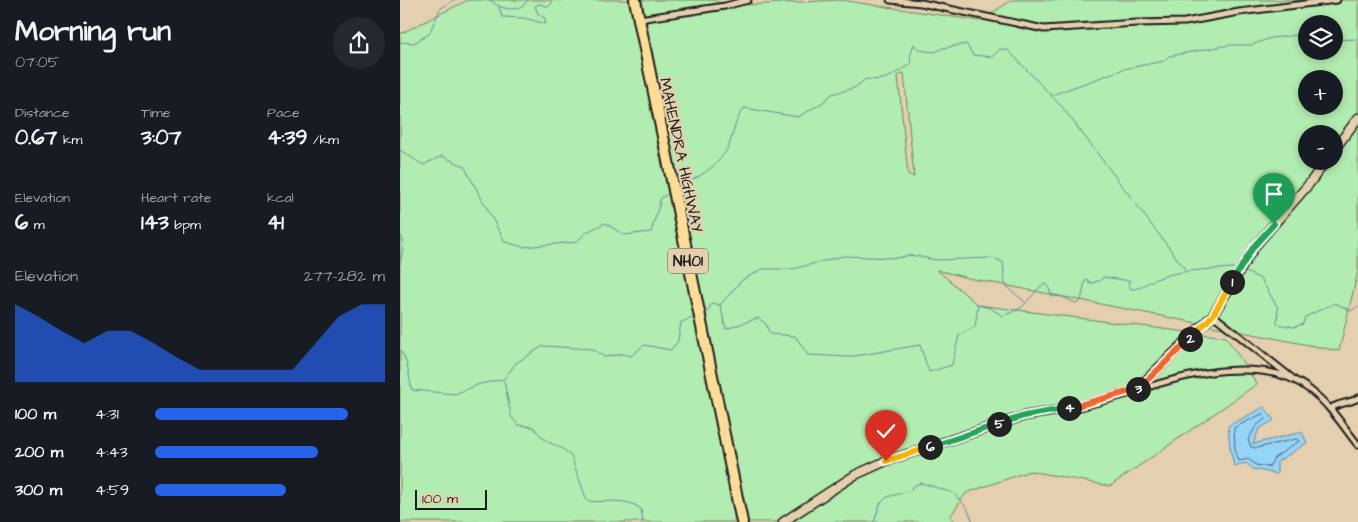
<!DOCTYPE html>
<meta charset="utf-8">
<style>
:root{--surface:#171b24;--page:#242831;--text:#f1f3f6;--muted:#9ea1a6;--accent:#2563eb}
body{margin:0;font-family:"Architects Daughter",sans-serif;background:var(--page);color:var(--text);height:100vh;display:flex;flex-direction:column;font-size:19px;white-space:nowrap}
*{box-sizing:border-box;margin:0}
p{font-size:16px;color:var(--muted)}
.icon{flex:none;width:28px;height:28px;fill:none;stroke:currentColor;stroke-width:2;stroke-linecap:round;stroke-linejoin:round}
.map{position:relative;flex:1;overflow:hidden}
.details{display:flex;flex-direction:column;background:var(--surface);width:400px}
.details>*{flex:none}
.controls{position:absolute;left:898px;top:15px;display:grid;gap:10px}
.controls a{display:grid;place-items:center;width:45px;height:45px;border-radius:50%;background:var(--surface);box-shadow:0 2px 8px #0003;font-size:25px}
.scale{position:absolute;left:15px;bottom:12px;width:72px;box-sizing:border-box;padding-left:5px;border:2px solid #1c1c1c;border-top:0;font-size:14px;line-height:18px;white-space:nowrap;color:#1c1c1c;-webkit-text-stroke:4px #e4d0ae;paint-order:stroke}
.pin{position:absolute;display:grid;place-items:center;width:42px;height:42px;color:#fff;margin:-51px -21px;border-radius:50% 50% 50% 0;rotate:-45deg;box-shadow:0 0 5px #0007}
.pin .icon{rotate:45deg}
.km{position:absolute;width:25px;height:25px;margin:-12px;border-radius:50%;background:#222;color:#fff;font-size:14px;line-height:25px;text-align:center}
.round{display:grid;place-items:center;flex:none;width:52px;height:52px;border-radius:26px;background:var(--page)}
.headline{display:flex;align-items:center;justify-content:space-between;height:85px;padding:0 15px}
h1{font-size:28px;font-weight:700;line-height:38px}
.metrics{display:grid;grid-template-columns:repeat(3,1fr);gap:8px;height:85px;padding:5px 15px}
.metrics div{display:grid;align-content:center}
.metrics b{font-size:21px;font-weight:700}
.metrics small{font-size:14px;font-weight:400}
.metrics p{font-size:14px}
.chart{height:140px;padding:10px 15px}
.chart p{display:flex;justify-content:space-between}
.chart svg{width:100%;height:90px;margin-top:5px;fill:var(--accent);opacity:.7}
ul{padding:0 15px;list-style:none;font-size:16px}
li{display:grid;grid-template-columns:80px 60px 1fr;align-items:center;height:38px}
li i{height:12px;border-radius:6px;background:var(--accent)}
main{display:flex;flex:1;min-height:0}
.map>svg:first-child{display:block}
.green{fill:#b1ecb0;stroke:#668466;fill-rule:evenodd}
.water{fill:#96d4f7;stroke:#658a9f}
.lines{fill:none;stroke-linecap:round;stroke-linejoin:round}
.shore{stroke:#4d6674;stroke-width:1}
.stream{stroke:#658a9f;stroke-width:1}
.street-casing{stroke:#1c1c1c;stroke-width:9}
.secondary-casing{stroke:#1c1c1c;stroke-width:11}
.highway-casing{stroke:#1c1c1c;stroke-width:14}
.street{stroke:#e4d0ae;stroke-width:5}
.secondary{stroke:#e4d0ae;stroke-width:8}
.highway{stroke:#ffdd96;stroke-width:10}
.split-1-casing{stroke:#fff;stroke-width:10}
.split-2-casing{stroke:#fff;stroke-width:10}
.split-3-casing{stroke:#fff;stroke-width:10}
.split-4-casing{stroke:#fff;stroke-width:10}
.split-5-casing{stroke:#fff;stroke-width:10}
.split-6-casing{stroke:#fff;stroke-width:10}
.split-7-casing{stroke:#fff;stroke-width:10}
.split-1{stroke:#22a559;stroke-width:6}
.split-2{stroke:#f5b400;stroke-width:6}
.split-3{stroke:#f0652b;stroke-width:6}
.split-4{stroke:#f0652b;stroke-width:6}
.split-5{stroke:#22a559;stroke-width:6}
.split-6{stroke:#22a559;stroke-width:6}
.split-7{stroke:#f5b400;stroke-width:6}
.labels{text-anchor:middle;stroke-width:4.5;stroke-linejoin:round;paint-order:stroke}
.shield{fill:#e4d0ae;stroke:#585248;stroke-width:1}
.shield-label{font-size:15px;font-weight:bold;fill:#1c1c1c}
.street-label{font-size:16px;fill:#1c1c1c;stroke:#e4d0ae}
</style>
<main>
<section class="details">
<div class="headline"><div><h1>Morning run</h1><p>07:05</p></div><a class="round"><svg class="icon" aria-label="share" viewBox="0 0 24 24"><path d="M12 15V3M7 8l5-5 5 5M5 13v7h14v-7"/></svg></a></div>
<div class="metrics">
<div><p>Distance</p><b>0.67<small> km</small></b></div>
<div><p>Time</p><b>3:07</b></div>
<div><p>Pace</p><b>4:39<small> /km</small></b></div>
</div>
<div class="metrics">
<div><p>Elevation</p><b>6<small> m</small></b></div>
<div><p>Heart rate</p><b>143<small> bpm</small></b></div>
<div><p>kcal</p><b>41</b></div>
</div>
<div class="chart"><p><span>Elevation</span>277–282 m</p>
<svg viewBox="0 0 160 44" preserveAspectRatio="none"><path d="M0 44V6L10 12L20 19L30 25L40 19L50 19L60 25L70 32L80 38L90 38L100 38L110 38L120 38L130 25L140 12L150 6L160 6V44z"/></svg>
</div>
<ul>
<li><b>100 m</b>4:31<i style="width:84%"></i></li>
<li><b>200 m</b>4:43<i style="width:71%"></i></li>
<li><b>300 m</b>4:59<i style="width:57%"></i></li>
</ul>
</section>
<div class="map">
<svg width="958" height="522" viewBox="0 0 958 522">
<rect width="100%" height="100%" fill="#e4d0ae"/>
<filter id="ink" filterUnits="userSpaceOnUse"><feTurbulence type="fractalNoise" baseFrequency=".02" numOctaves="2"/><feDisplacementMap in="SourceGraphic" scale="10" xChannelSelector="R" yChannelSelector="G"/><feConvolveMatrix kernelMatrix="1 2 1 2 8 2 1 2 1" color-interpolation-filters="sRGB"/></filter>
<g filter="url(#ink)">
<path class="green" d="M68,0H314L325,6L440,0L580,21L612,0H958V271L939,351L568,278L537,270L578,305L826,337L857,384L710,486L630,471L566,493L550,517L557,522H0V34ZM906,24H934V51H906ZM503,73H504L514,177L508,174L498,76ZM906,79H934V106H906ZM906,134H934V161H906Z"/>
<path class="water" d="M864,407L874,420L859,429L853,444L902,432L907,443L877,462V474L853,469L846,463L834,466L830,448L828,426Z"/>
<g class="lines">
<path class="shore" d="M863,414L865,419L856,426L848,440L851,447L856,448L896,439L899,441L874,458L869,467L856,465L848,459L839,461L835,449L834,428Z"/>
<g class="stream">
<path d="M90,0C101,10 119,14 128,0"/>
<path d="M99,7L102,17L124,18L146,24L144,17L138,14L135,6L140,4L148,7L152,3L150,0"/>
<path d="M934,40L958,39"/>
<path d="M0,42L14,43L29,34L40,9L54,0"/>
<path d="M652,95L724,69L764,61L769,56L829,45H851L871,38L906,34"/>
<path d="M0,150L23,165L42,156L64,166L105,242L123,247L176,242L187,232L205,223L224,235L251,232L261,198L269,193"/>
<path d="M278,187C298,178 320,166 329,145C334,132 335,120 344,108L398,117L422,103L432,94L454,88L466,79C489,82 492,74 511,64L510,57L514,44L519,50L535,52L543,48L566,44L573,55L592,57L600,49L608,50L663,108L785,269"/>
<path d="M0,233L4,243L0,264"/>
<path d="M844,271L861,279L878,308L877,324L894,327L903,324L905,317L935,303L951,311L958,306"/>
<path d="M320,305L342,280L363,269H393L443,256L497,258L510,255L536,260L593,258L603,262L605,285L625,302"/>
<path d="M305,316L312,303L320,305L326,329L358,318L366,324L370,334L395,336L408,355L449,357L520,345L529,372L552,365L559,335L575,327L578,305L590,308L603,316L621,308L642,285L647,284L652,296L663,297L675,303L681,301L685,281L689,280V284L701,280L703,277L731,281L728,283L731,289C740,290 747,282 756,279C782,269 806,270 833,268"/>
<path d="M0,350C9,362 8,375 12,390L55,394L80,384L104,379L116,363L143,346L193,349L204,357L222,354L231,356L244,345L271,350L278,341L281,322L293,318"/>
<path d="M104,381L111,416L118,425L133,427L146,441L163,449L171,456L187,501C205,503 226,497 241,509L243,522"/>
<path d="M474,522L480,504L487,497L509,491L515,485L522,483L553,493L567,508L573,522"/>
</g>
<defs>
<g id="street">
<path d="M490,0L521,3L644,29L737,23L785,22L839,12L937,0"/>
<path d="M239,19L325,6L348,0"/>
<path d="M813,315L892,378"/>
<path d="M736,391C785,374 866,354 910,390C930,405 943,426 958,445"/>
<path d="M930,409C939,402 949,404 958,398"/>
</g>
<g id="secondary">
<path d="M934,150L958,118"/>
<path d="M383,522L455,475L486,461L624,416L673,408L735,391L813,315L855,246L909,184L926,161"/>
</g>
<path id="highway" d="M235,0L342,522"/>
</defs>
<use href="#street" class="street-casing"/>
<use href="#secondary" class="secondary-casing"/>
<use href="#highway" class="highway-casing"/>
<use href="#street" class="street"/>
<use href="#secondary" class="secondary"/>
<use href="#highway" class="highway"/>
</g>
</g>
<g class="lines" filter="url(#ink)">
<defs>
<path id="split-1" d="M832,282L854,246L874,224"/>
<path id="split-2" d="M790,339L813,315L832,282"/>
<path id="split-3" d="M738,389L790,339"/>
<path id="split-4" d="M669,408L738,389"/>
<path id="split-5" d="M599,424L624,416L669,408"/>
<path id="split-6" d="M530,447L599,424"/>
<path id="split-7" d="M486,461L530,447"/>
</defs>
<use href="#split-1" class="split-1-casing"/>
<use href="#split-2" class="split-2-casing"/>
<use href="#split-3" class="split-3-casing"/>
<use href="#split-4" class="split-4-casing"/>
<use href="#split-5" class="split-5-casing"/>
<use href="#split-6" class="split-6-casing"/>
<use href="#split-7" class="split-7-casing"/>
<use href="#split-1" class="split-1"/>
<use href="#split-2" class="split-2"/>
<use href="#split-3" class="split-3"/>
<use href="#split-4" class="split-4"/>
<use href="#split-5" class="split-5"/>
<use href="#split-6" class="split-6"/>
<use href="#split-7" class="split-7"/>
</g>
<g class="labels">
<rect class="shield" x="268" y="248.5" width="40" height="25" rx="4"/>
<g class="shield-label">
<text x="288" y="266">NH01</text>
</g>
<g class="street-label">
<text transform="translate(282 155) rotate(78)" y="6">MAHENDRA HIGHWAY</text>
</g>
</g>
</svg>
<div class="controls">
<a><svg class="icon" aria-label="layers" viewBox="0 0 24 24"><path d="M12 4l9 5-9 5-9-5zM3 14l9 5 9-5"/></svg></a>
<a>+</a>
<a>−</a>
</div>
<div class="scale">100 m</div>
<div class="pin" style="left:874px;top:224px;background:#1e9e55"><svg class="icon" aria-label="arrive" viewBox="0 0 24 24"><path d="M6 21V4h12l-3 4 3 4H6"/></svg></div>
<div class="pin" style="left:486px;top:461px;background:#d93025"><svg class="icon" aria-label="check" viewBox="0 0 24 24"><path d="M5 12l5 5 9-10"/></svg></div>
<b class="km" style="left:832px;top:282px">1</b>
<b class="km" style="left:790px;top:339px">2</b>
<b class="km" style="left:738px;top:389px">3</b>
<b class="km" style="left:669px;top:408px">4</b>
<b class="km" style="left:599px;top:424px">5</b>
<b class="km" style="left:530px;top:447px">6</b>
</div>
</main>
